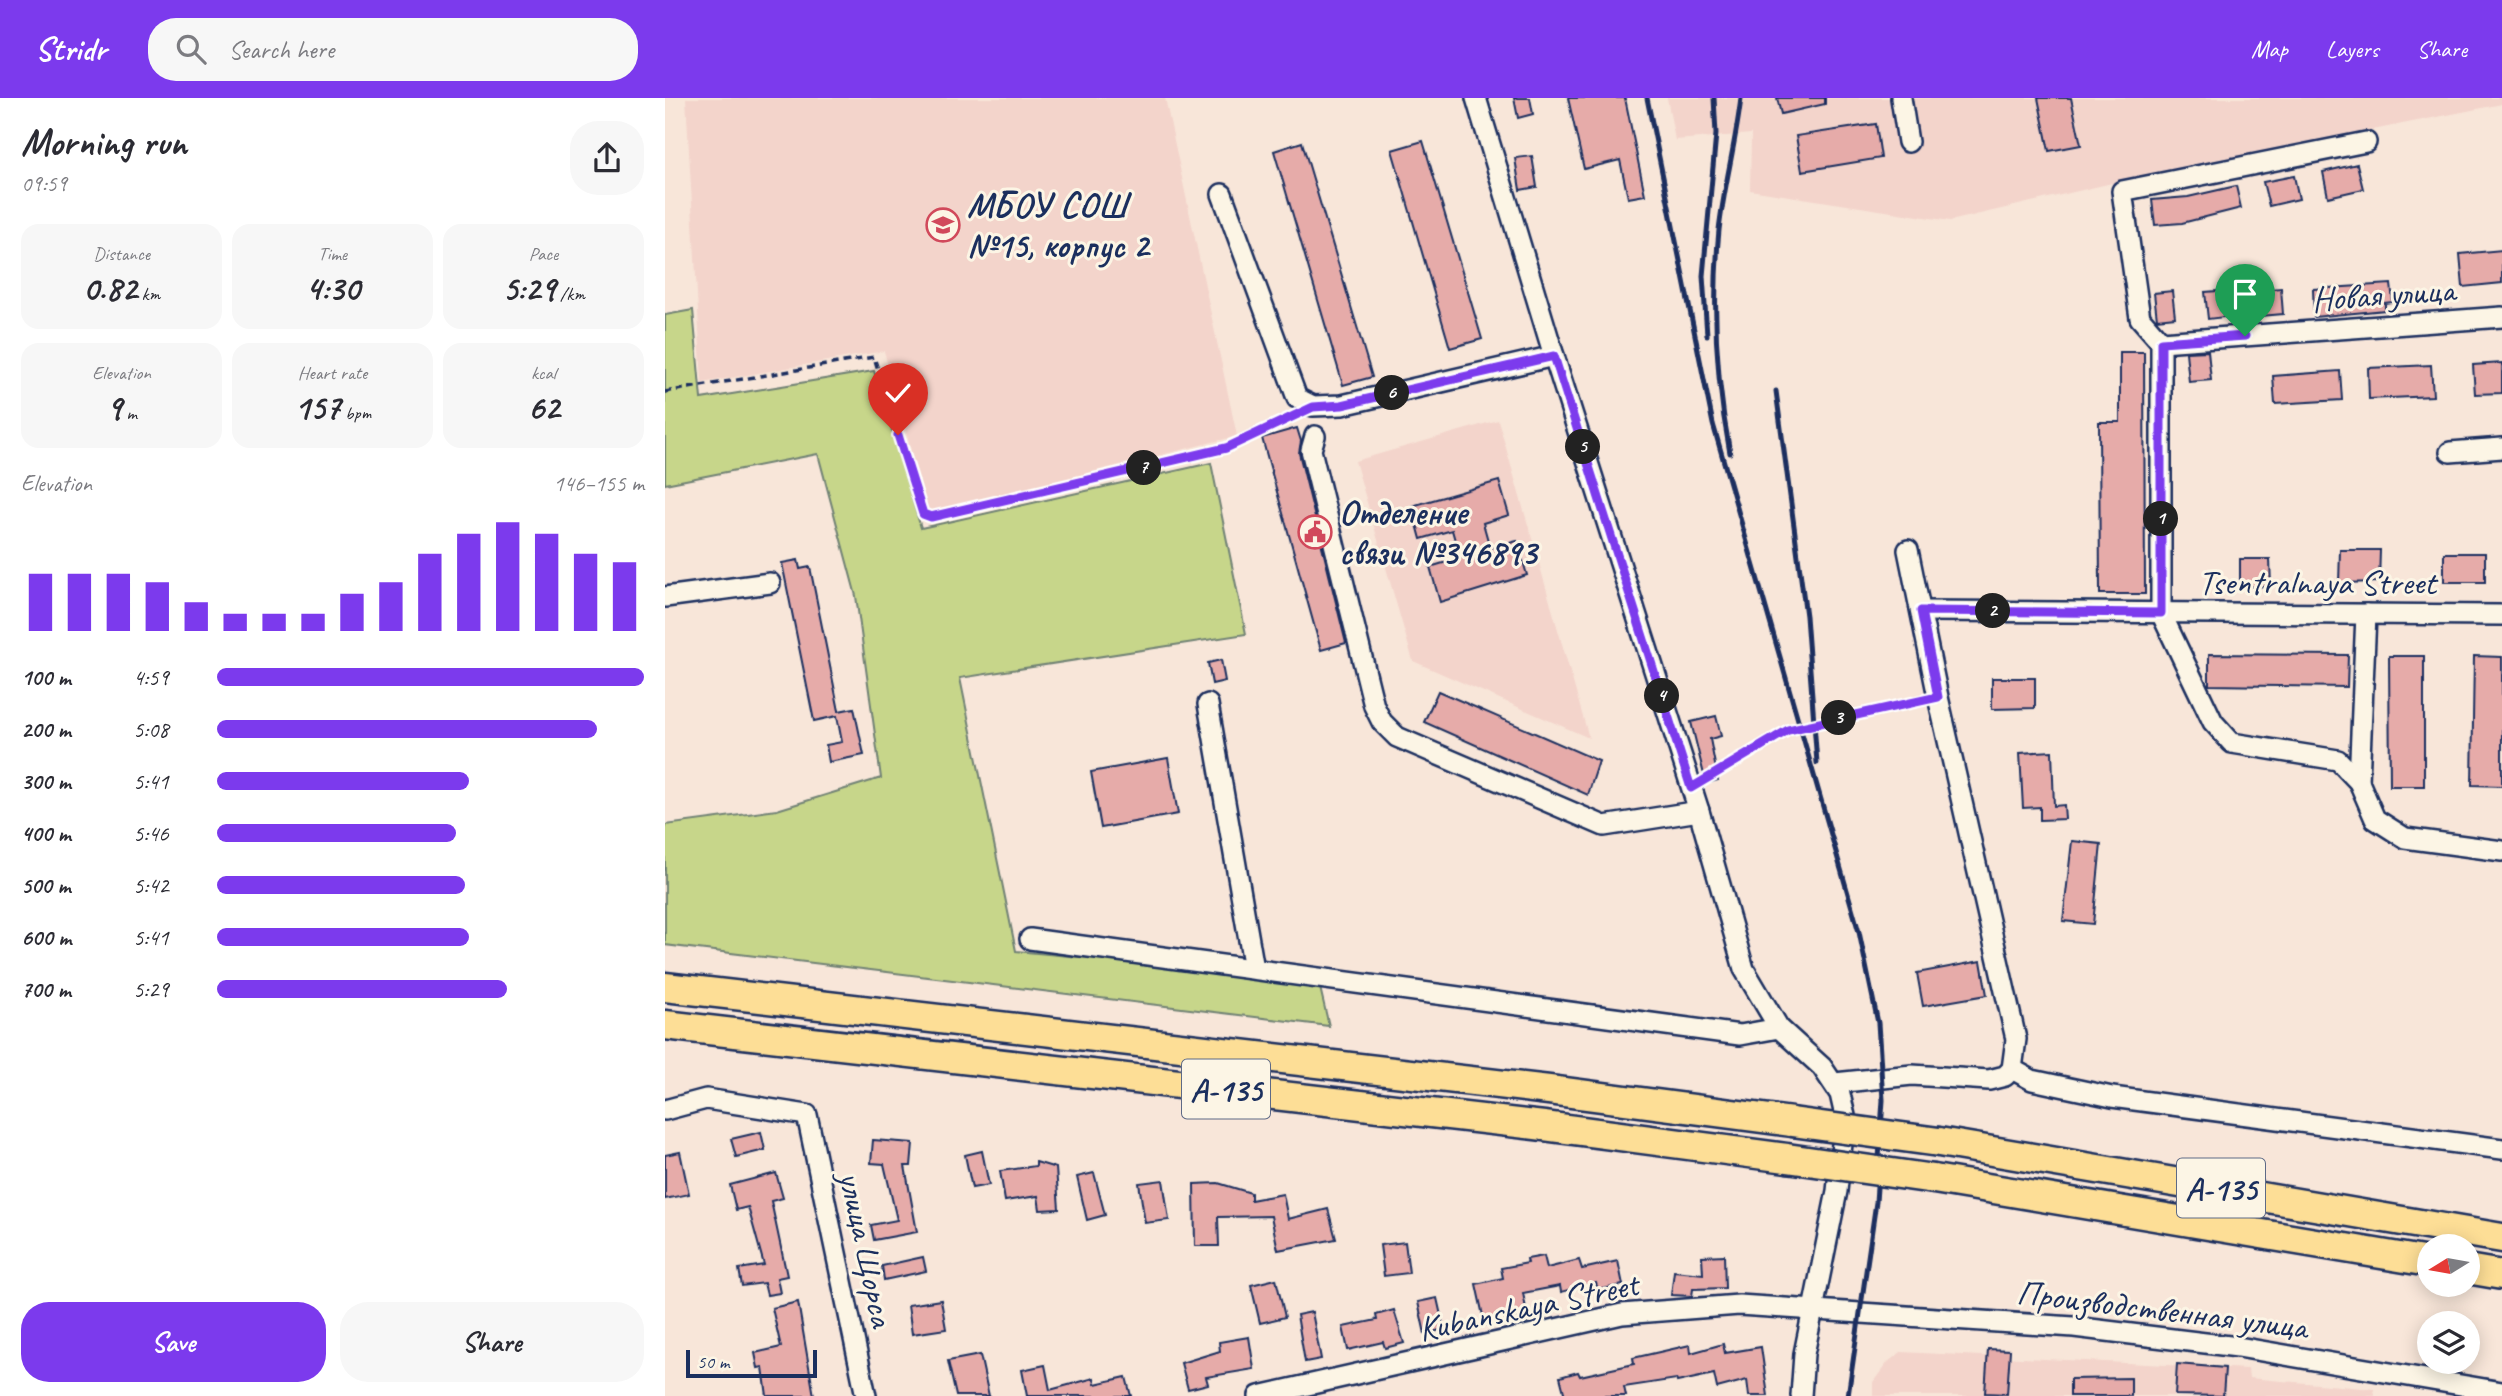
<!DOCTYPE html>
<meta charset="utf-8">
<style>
:root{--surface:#fff;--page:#f7f7f7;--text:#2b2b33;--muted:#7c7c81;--accent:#7c3aed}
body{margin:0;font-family:Caveat,sans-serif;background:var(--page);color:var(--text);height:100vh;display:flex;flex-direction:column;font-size:26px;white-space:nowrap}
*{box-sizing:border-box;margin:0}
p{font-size:23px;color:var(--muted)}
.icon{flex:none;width:38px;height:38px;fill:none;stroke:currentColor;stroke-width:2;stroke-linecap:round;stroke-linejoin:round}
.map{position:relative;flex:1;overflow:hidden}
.drawer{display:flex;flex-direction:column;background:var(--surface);width:665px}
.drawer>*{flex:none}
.needle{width:46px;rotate:259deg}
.controls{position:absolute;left:1752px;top:1136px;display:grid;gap:14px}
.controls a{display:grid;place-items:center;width:63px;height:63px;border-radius:50%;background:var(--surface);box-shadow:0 4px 18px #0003;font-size:35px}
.scale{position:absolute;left:21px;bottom:18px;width:131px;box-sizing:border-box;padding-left:7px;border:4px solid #1b2f5e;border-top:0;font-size:19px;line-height:24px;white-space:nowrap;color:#1b2f5e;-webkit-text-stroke:5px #fcf5e5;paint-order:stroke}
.pin{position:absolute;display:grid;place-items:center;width:60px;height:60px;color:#fff;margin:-72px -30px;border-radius:50% 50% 50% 0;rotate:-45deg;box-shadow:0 0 7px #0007}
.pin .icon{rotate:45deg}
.km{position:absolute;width:35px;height:35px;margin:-18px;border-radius:50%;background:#222;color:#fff;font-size:19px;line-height:35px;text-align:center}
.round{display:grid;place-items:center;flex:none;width:74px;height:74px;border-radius:28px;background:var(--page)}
.summary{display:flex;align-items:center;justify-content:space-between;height:119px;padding:0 21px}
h1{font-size:38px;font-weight:800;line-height:52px}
.stats{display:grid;grid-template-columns:repeat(3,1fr);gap:10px;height:119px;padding:7px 21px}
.stats div{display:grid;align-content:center;border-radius:18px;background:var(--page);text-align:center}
.stats b{font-size:35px;font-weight:800}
.stats small{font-size:19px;font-weight:400}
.stats p{font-size:19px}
.chart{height:196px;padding:14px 21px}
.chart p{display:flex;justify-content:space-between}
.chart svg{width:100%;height:126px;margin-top:7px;stroke:var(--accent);stroke-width:6}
.primary-button{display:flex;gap:14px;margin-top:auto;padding:14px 21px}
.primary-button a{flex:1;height:80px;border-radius:28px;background:var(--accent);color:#fff;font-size:28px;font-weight:800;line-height:80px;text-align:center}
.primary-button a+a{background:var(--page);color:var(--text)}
ul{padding:0 21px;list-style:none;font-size:23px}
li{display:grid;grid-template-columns:112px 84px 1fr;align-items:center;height:52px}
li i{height:18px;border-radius:9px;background:var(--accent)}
header{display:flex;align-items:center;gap:42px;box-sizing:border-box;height:98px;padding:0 35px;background:var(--accent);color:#fff}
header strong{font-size:33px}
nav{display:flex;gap:38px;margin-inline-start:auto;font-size:24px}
.search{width:490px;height:63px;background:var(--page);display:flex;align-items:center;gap:18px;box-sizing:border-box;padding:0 24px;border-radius:28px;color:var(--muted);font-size:26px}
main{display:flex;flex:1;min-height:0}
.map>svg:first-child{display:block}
.built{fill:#f3d4cb}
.green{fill:#c7d68a;stroke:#718274;stroke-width:2}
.building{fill:#e6aba9;stroke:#1b2f5e;stroke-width:2}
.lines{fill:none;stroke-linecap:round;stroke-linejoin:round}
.minor-casing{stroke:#1b2f5e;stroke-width:24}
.highway-casing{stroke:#1b2f5e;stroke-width:33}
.path{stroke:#1b2f5e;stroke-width:3.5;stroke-dasharray:7 5;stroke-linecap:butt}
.minor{stroke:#fcf5e5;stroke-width:19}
.highway{stroke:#fdde96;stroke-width:28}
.rail{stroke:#1b2f5e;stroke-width:5}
.highway-bridge-casing{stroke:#1b2f5e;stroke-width:33;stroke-linecap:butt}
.highway-bridge{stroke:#fdde96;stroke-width:28}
.route-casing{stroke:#fff;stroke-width:14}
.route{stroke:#7c3aed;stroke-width:9}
.labels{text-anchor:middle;stroke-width:6;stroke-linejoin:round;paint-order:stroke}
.shield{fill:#fcf5e5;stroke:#5e6a86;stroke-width:2}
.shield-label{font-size:33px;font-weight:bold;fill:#1b2f5e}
.poi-label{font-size:35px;font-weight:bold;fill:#1b2f5e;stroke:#fcf5e5;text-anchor:start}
.street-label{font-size:35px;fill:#1b2f5e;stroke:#fcf5e5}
</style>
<header>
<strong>Stridr</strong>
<div class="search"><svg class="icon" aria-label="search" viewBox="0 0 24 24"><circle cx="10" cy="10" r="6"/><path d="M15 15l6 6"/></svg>Search here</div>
<nav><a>Map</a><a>Layers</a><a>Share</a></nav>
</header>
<main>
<section class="drawer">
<div class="summary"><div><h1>Morning run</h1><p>09:59</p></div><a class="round"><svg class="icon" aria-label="share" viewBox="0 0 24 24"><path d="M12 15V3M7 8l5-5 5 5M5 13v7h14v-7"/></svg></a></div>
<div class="stats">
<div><p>Distance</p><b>0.82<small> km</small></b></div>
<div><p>Time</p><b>4:30</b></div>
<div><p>Pace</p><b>5:29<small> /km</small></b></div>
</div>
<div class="stats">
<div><p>Elevation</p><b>9<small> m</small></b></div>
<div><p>Heart rate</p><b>157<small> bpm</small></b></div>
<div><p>kcal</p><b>62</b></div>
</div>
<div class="chart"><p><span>Elevation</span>146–155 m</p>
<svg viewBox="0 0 160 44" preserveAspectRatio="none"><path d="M5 44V24M15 44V24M25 44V24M35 44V27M45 44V34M55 44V38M65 44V38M75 44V38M85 44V31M95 44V27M105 44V17M115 44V10M125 44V6M135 44V10M145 44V17M155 44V20"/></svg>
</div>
<ul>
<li><b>100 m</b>4:59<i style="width:100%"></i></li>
<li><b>200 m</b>5:08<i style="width:89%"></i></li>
<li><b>300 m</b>5:41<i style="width:59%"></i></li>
<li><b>400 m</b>5:46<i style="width:56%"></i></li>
<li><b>500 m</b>5:42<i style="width:58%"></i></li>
<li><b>600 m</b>5:41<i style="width:59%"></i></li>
<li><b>700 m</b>5:29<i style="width:68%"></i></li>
</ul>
<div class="primary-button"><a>Save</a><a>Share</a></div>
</section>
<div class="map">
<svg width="1837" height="1298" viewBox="0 0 1837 1298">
<rect width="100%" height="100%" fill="#f8e6d9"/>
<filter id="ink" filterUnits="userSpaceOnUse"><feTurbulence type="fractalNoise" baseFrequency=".0143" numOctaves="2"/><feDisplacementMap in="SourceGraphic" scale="14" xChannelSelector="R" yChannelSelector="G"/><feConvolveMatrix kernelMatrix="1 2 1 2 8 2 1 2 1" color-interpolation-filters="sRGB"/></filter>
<g filter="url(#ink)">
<g class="built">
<path d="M21,0H500L572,338L263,415L219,253L37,285Z"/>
<path d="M1002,0H1837V6L1464,81L1285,123L1085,92L1086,36L1010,42Z"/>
<path d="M833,322L924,640L748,563L690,363Z"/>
<path d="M1236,1254L1583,1271L1584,1280L1709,1291L1710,1298H1208V1284L1223,1264Z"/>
</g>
<path class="green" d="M28,212L36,301L209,273L256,430L546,365L581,536L295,580L351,853L653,881L664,928L0,847V727L112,712L216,680L191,498L153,356L0,386V217Z"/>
<g class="building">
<path d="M849,0H865L868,16L853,20Z"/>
<path d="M903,0H960L980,97L963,100L955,62L919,71Z"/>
<path d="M1112,0H1160V6L1116,16Z"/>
<path d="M1373,0H1406L1416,47L1384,53Z"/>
<path d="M1211,26L1216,60L1137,73L1131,38Z"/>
<path d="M758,43L817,241L785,250L727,52Z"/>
<path d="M637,44L707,279L678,287L609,53Z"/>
<path d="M867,58L872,89L855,92L850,60Z"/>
<path d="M1692,66L1698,91L1663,99L1658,74Z"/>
<path d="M1629,78L1634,101L1604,108L1598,84Z"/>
<path d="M1571,88L1576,110L1517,125L1490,127L1487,102L1523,99Z"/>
<path d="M1837,152V185L1798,189L1795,156Z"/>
<path d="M1726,186L1728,204L1720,205V212L1649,219L1648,191Z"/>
<path d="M1616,190L1618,216L1596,218L1593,192Z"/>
<path d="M1565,192L1568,218L1543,221L1540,194Z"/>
<path d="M1507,193L1510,219L1492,221L1489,195Z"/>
<path d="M1543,253L1546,282L1524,284L1521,254Z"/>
<path d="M1455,254H1479L1480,496H1435L1434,324H1455Z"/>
<path d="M1837,265V295L1810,296L1808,267Z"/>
<path d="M1766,267L1768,298L1704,301L1703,270Z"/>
<path d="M1675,273L1677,302L1610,306L1608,278Z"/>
<path d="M632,330L636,343L634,355L681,545L656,552L597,340Z"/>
<path d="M834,383L844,417L818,425L825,450L852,443L862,477L775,504L765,469L795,460L787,432L756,441L747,408Z"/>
<path d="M1675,452H1715L1714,484L1674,485Z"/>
<rect x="1779" y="455" width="41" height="29"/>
<path d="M1575,461H1605L1606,488L1575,489Z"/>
<path d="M133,462L135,471L145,469L174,613L189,610L199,657L164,664L161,647L177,644L172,618L149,623L117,465Z"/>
<path d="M1544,556L1683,557L1682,589L1544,587Z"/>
<path d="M1724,558H1759V688H1725Z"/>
<path d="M1809,558L1837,559V688L1807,687Z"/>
<path d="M556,562L560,583L547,586L543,565Z"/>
<path d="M1327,580H1370V610L1327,611Z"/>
<path d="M773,593L934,663L923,697L759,624Z"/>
<path d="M1051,618L1056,638L1045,641L1053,682L1041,685L1026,624Z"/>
<path d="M1387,653L1389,708L1399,707L1400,721L1375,722V709L1358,710L1355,655Z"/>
<path d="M503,660L513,716L436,730L426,674Z"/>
<path d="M1407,743L1436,746L1428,826L1398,823Z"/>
<path d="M1316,863L1322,897L1258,908L1252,875Z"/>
<path d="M96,1034L100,1052L71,1059L66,1041Z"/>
<path d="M208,1042L248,1045L246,1068H240L252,1134L209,1142L206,1127L232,1122L219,1066L206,1065Z"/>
<path d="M317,1053L324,1087L307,1090L300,1057Z"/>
<path d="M15,1054L24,1096L0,1101V1057Z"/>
<path d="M371,1064L391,1070L394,1111L375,1112L373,1098L340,1103L335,1073L371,1068Z"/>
<path d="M111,1075L118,1100L106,1103L122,1178L112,1180L115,1195L102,1197L99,1185L77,1188L74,1171L99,1167L83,1109L71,1112L65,1087Z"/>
<path d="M429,1075L440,1117L422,1122L412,1079Z"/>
<path d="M498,1082L504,1122L480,1125L474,1085Z"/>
<path d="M553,1085L586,1095V1102L618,1096L623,1121L663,1111L671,1141L613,1152L606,1118L553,1119L554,1148H530L529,1086Z"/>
<path d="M740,1144L744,1175L719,1178L715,1147Z"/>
<path d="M1059,1157L1060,1190L1028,1191L1027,1198L1006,1197L1009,1173L1038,1176L1037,1158Z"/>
<path d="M879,1158L882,1170L914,1162L917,1171L953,1163L958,1187L933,1192L931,1185L896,1194L895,1188L858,1195L862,1216L820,1227L811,1186L838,1180L836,1170L863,1165L862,1161Z"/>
<path d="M258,1159L261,1173L219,1182L217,1168Z"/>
<path d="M611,1181L620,1219L595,1225L586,1187Z"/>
<path d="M772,1200L779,1231L760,1236L753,1204Z"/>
<path d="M276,1202L281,1231L247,1236L243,1207Z"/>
<path d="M133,1204L149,1298H102L98,1269L93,1270L90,1255L116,1249L107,1210Z"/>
<path d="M729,1212L739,1245L720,1250L718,1244L683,1252L678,1229L712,1222L711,1217Z"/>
<path d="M647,1214L656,1261L640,1264L632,1217Z"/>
<path d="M584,1239L589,1271L541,1279L543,1286L523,1291L516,1265L555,1253L554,1244Z"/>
<path d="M1058,1246L1060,1255L1096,1249L1103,1298H1084L1082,1282L1052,1290L1049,1276L1012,1284L1011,1281L959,1289L961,1298H900L895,1279L913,1274L915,1278L969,1266L968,1260L1025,1247L1026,1255Z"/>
<path d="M1323,1251L1345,1252L1342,1296L1320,1295Z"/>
<path d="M315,1257L324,1298H291L283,1263Z"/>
<path d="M1512,1266L1560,1270L1558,1298L1510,1297Z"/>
<path d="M380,1267L385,1292L429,1280L430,1286L461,1279L466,1298H362L357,1272Z"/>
<path d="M1466,1280V1298H1405V1281Z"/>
</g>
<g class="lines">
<defs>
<g id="minor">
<path d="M811,0L889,258L1034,713L1079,871L1114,930L1157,969L1175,996L1180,1018L1172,1093L1139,1256L1136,1298"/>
<path d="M1236,0L1243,44"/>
<path d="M557,96L632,300L648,308L677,307L889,258"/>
<path d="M1496,244V515L1548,624L1567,645L1673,662L1694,684L1710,721L1740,740L1837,753"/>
<path d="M1496,244L1475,220L1457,93L1701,44"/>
<path d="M1496,244L1837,219"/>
<path d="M650,338L646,352L709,608L717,624L732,639L939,728L1034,713"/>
<path d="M1785,354L1837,350"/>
<path d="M1243,452L1273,599L1351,941L1347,971"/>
<path d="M0,499L105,485"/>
<path d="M1256,513L1837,517"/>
<path d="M543,606L589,871"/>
<path d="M1694,684L1701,516"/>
<path d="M365,841L1075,937L1114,930"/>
<path d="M1170,985L1247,977L1324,982L1340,978L1347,971L1367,982L1447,999L1837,1051"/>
<path d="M0,1012L41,1001L142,1017L201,1298"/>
<path d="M594,1298L957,1216L1074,1207L1409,1229L1573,1249L1837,1294"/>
</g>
<g id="highway">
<path d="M0,889L884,992L1127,1024"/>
<path d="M0,927L879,1028L1122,1060"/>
<path d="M1274,1044L1837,1140"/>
<path d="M1269,1081L1764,1164"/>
<path d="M1802,1171L1837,1177"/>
</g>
</defs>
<use href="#minor" class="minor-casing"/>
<use href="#highway" class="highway-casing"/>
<g class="path">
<path d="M0,294L209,259L258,416L266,419L561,350L629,318"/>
<path d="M1041,682L1123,632L1257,602"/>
</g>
<use href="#minor" class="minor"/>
<use href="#highway" class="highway"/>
<g class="rail">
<path d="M982,0L1048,326L1194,834L1213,925L1218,1002L1211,1104L1183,1298"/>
<path d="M1042,237L1038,178L1051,36L1049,0"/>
<path d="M1111,293L1141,518L1152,665"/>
<path d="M1065,355C1051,282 1047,206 1054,132C1059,88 1071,44 1076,0"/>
</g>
<defs>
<g id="highway-bridge">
<path d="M1127,1024L1274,1044"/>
<path d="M1122,1060L1269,1081"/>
</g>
</defs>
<use href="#highway-bridge" class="highway-bridge-casing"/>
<use href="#highway-bridge" class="highway-bridge"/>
</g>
</g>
<g class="lines" filter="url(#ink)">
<defs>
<path id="route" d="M233,337L258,416L266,419L561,350L648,309L677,307L889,258L1026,690L1123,632L1273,599L1256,513L1496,515V244L1580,238"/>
</defs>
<use href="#route" class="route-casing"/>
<use href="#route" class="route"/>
</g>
<defs>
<symbol id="school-ring" viewBox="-11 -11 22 22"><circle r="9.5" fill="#fcf5e5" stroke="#d1495b" stroke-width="1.5"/><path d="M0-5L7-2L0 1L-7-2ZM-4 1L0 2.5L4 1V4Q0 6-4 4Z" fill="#d1495b"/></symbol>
<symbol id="civic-ring" viewBox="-11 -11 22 22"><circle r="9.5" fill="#fcf5e5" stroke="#d1495b" stroke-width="1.5"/><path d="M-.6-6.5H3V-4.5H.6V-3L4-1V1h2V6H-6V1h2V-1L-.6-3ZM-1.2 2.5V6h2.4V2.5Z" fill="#d1495b"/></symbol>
</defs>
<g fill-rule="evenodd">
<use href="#school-ring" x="259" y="108" width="38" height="38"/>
<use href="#civic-ring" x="631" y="415" width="38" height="38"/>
</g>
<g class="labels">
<g class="shield">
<rect x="517" y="961.5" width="88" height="59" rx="5"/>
<rect x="1512" y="1060.5" width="88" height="59" rx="5"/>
</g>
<g class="shield-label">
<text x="561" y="1003">А-135</text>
<text x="1556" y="1102">А-135</text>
</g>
<g class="poi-label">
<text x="302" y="119">МБОУ СОШ<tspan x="302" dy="40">№15, корпус 2</tspan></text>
<text x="674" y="426">Отделение<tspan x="674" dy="40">связи №346893</tspan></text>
</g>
<g class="street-label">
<text transform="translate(1718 196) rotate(-4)" y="12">Новая улица</text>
<text x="1652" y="496">Tsentralnaya Street</text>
<text transform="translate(202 1151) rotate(78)" y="12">улица Щорса</text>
<text transform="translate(863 1208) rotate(-12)" y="12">Kubanskaya Street</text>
<text transform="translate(1497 1211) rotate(7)" y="12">Производственная улица</text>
</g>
</g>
</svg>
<div class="controls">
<a><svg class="needle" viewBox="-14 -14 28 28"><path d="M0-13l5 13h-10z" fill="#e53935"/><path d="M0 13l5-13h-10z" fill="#7c7c81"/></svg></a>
<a><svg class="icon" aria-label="layers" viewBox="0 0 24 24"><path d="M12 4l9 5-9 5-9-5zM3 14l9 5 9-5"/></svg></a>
</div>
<div class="scale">50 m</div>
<div class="pin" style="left:1580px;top:238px;background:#1e9e55"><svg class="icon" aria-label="arrive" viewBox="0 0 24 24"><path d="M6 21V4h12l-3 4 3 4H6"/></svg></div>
<div class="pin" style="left:233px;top:337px;background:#d93025"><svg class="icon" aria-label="check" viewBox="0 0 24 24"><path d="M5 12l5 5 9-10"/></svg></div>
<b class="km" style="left:1496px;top:421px">1</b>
<b class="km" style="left:1328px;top:513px">2</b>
<b class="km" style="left:1174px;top:620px">3</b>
<b class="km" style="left:997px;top:598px">4</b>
<b class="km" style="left:918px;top:349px">5</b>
<b class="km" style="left:727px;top:295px">6</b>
<b class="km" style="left:479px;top:370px">7</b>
</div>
</main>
